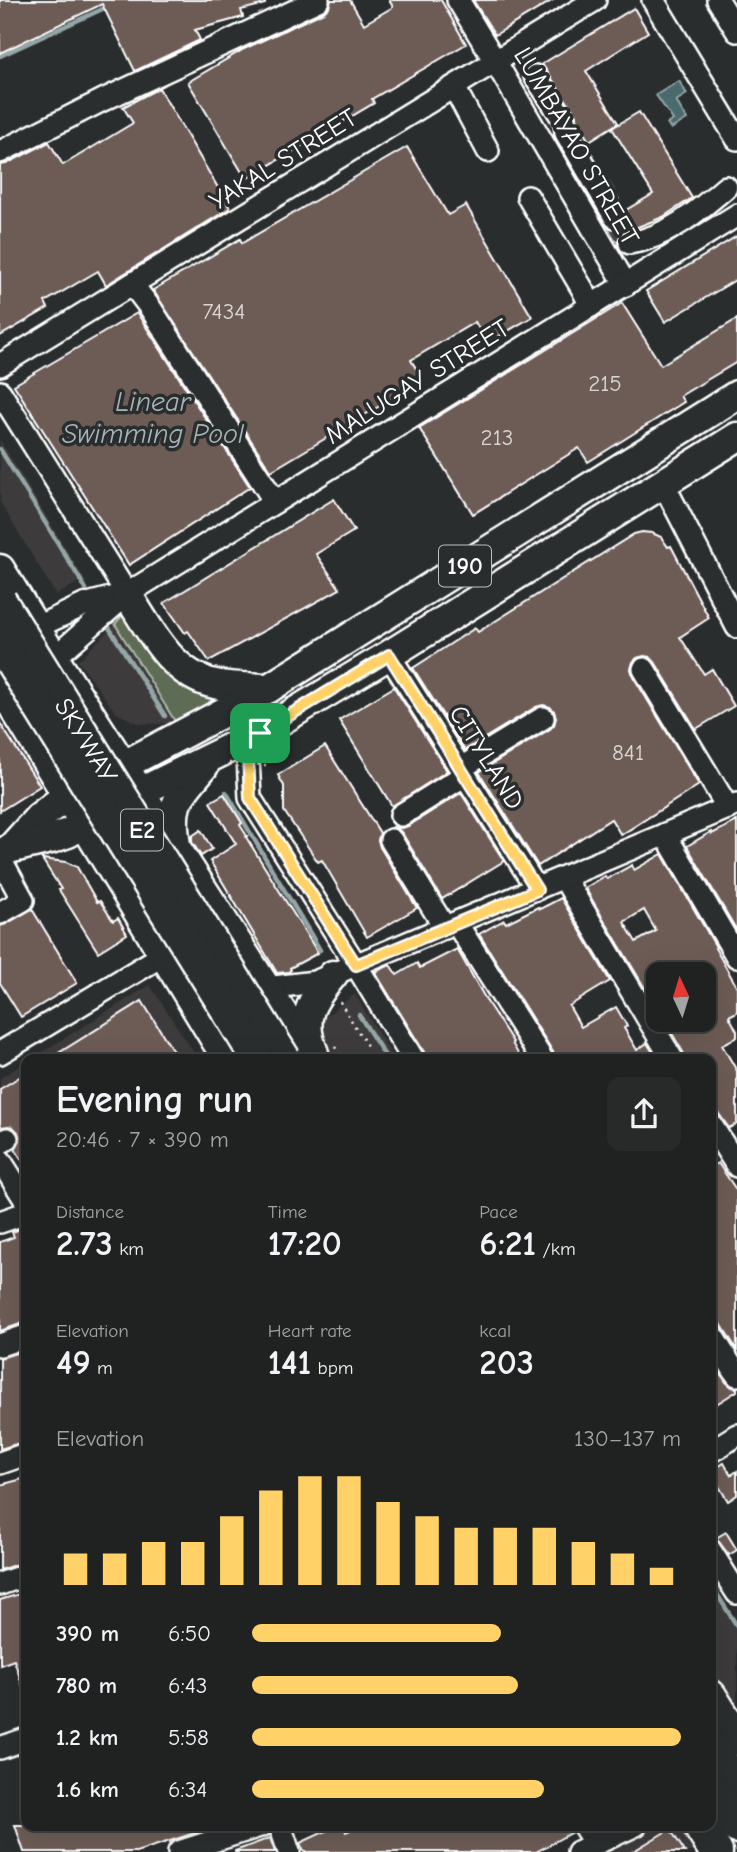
<!DOCTYPE html>
<meta charset="utf-8">
<style>
:root{--surface:#202222;--page:#282a2a;--text:#f1f3f6;--muted:#a2a4a5;--line:#3d3f40;--accent:#ffd166}
body{margin:0;font-family:"Comic Neue",sans-serif;background:var(--page);color:var(--text);height:100vh;display:flex;flex-direction:column;font-size:26px;white-space:nowrap}
*{box-sizing:border-box;margin:0}
p{font-size:23px;color:var(--muted)}
.icon{flex:none;width:38px;height:38px;fill:none;stroke:currentColor;stroke-width:2;stroke-linecap:round;stroke-linejoin:round}
.map{position:relative;flex:1;overflow:hidden}
.sheet{position:absolute;left:21px;top:1054px;width:695px;height:777px;display:flex;flex-direction:column;background:var(--surface);border-radius:14px;box-shadow:0 7px 28px #0002,0 0 0 2px var(--line)}
.sheet>*{flex:none}
.needle{width:46px;rotate:356deg}
.controls{position:absolute;left:646px;top:962px;display:grid;gap:14px}
.controls a{display:grid;place-items:center;width:70px;height:70px;border-radius:14px;background:var(--surface);box-shadow:0 7px 28px #0002,0 0 0 2px var(--line);font-size:35px}
.pin{position:absolute;display:grid;place-items:center;width:60px;height:60px;color:#fff;margin:-30px;border-radius:14px;box-shadow:0 4px 10px #0006}
.round{display:grid;place-items:center;flex:none;width:74px;height:74px;border-radius:14px;background:var(--page)}
.summary{display:flex;align-items:center;justify-content:space-between;height:119px;padding:0 35px}
h1{font-size:38px;font-weight:800;line-height:52px}
.figures{display:grid;grid-template-columns:repeat(3,1fr);gap:10px;height:119px;padding:7px 35px}
.figures div{display:grid;align-content:center}
.figures b{font-size:35px;font-weight:800}
.figures small{font-size:19px;font-weight:400}
.figures p{font-size:19px}
.chart{height:196px;padding:14px 35px}
.chart p{display:flex;justify-content:space-between}
.chart svg{width:100%;height:126px;margin-top:7px;stroke:var(--accent);stroke-width:6}
ul{padding:0 35px;list-style:none;font-size:23px}
li{display:grid;grid-template-columns:112px 84px 1fr;align-items:center;height:52px}
li i{height:18px;border-radius:9px;background:var(--accent)}
.map>svg:first-child{display:block}
.built{fill:#3e3b3a}
.green{fill:#5e6c54;stroke:#aeb6aa;stroke-width:2}
.water{fill:#4c6b6d;stroke:#94a6a7;stroke-width:2}
.lines{fill:none;stroke-linecap:round;stroke-linejoin:round}
.stream{stroke:#94a6a7;stroke-width:4.5}
.building{fill:#6d5b57;stroke:#fff;stroke-width:2;fill-rule:evenodd}
.minor-tunnel{stroke:#3f4243;stroke-width:21;stroke-dasharray:21 10;stroke-linecap:butt}
.minor-casing{stroke:#fff;stroke-width:26}
.major-casing{stroke:#fff;stroke-width:33}
.highway-casing{stroke:#fff;stroke-width:37}
.path{stroke:#fff;stroke-width:2.5;stroke-dasharray:2 5;stroke-linecap:butt}
.minor{stroke:#2a2d2e;stroke-width:21}
.major{stroke:#2a2d2e;stroke-width:28}
.highway{stroke:#2a2d2e;stroke-width:32}
.highway-bridge-casing{stroke:#fff;stroke-width:37;stroke-linecap:butt}
.path-bridge{stroke:#fff;stroke-width:2.5;stroke-dasharray:2 5;stroke-linecap:butt}
.highway-bridge{stroke:#2a2d2e;stroke-width:32}
.route-casing{stroke:#fff;stroke-width:14}
.route{stroke:#ffd166;stroke-width:9}
.labels{text-anchor:middle;stroke-width:7;stroke-linejoin:round;paint-order:stroke}
.number-label{font-size:23px;fill:#dad6d5}
.shield{fill:#2a2d2e;stroke:#bfc0c0;stroke-width:2}
.shield-label{font-size:24px;font-weight:bold;fill:#fff}
.street-label{font-size:26px;fill:#fff;stroke:#2a2d2e}
.water-label{font-size:28px;font-style:italic;fill:#a6b5b6;stroke:#2a2d2e}
</style>
<div class="map">
<svg width="737" height="1852" viewBox="0 0 737 1852">
<rect width="100%" height="100%" fill="#2a2d2e"/>
<filter id="ink" filterUnits="userSpaceOnUse"><feTurbulence type="fractalNoise" baseFrequency=".0143" numOctaves="2"/><feDisplacementMap in="SourceGraphic" scale="14" xChannelSelector="R" yChannelSelector="G"/><feConvolveMatrix kernelMatrix="1 2 1 2 8 2 1 2 1" color-interpolation-filters="sRGB"/></filter>
<g filter="url(#ink)">
<g class="built">
<path d="M0,440L84,579L56,595L0,502Z"/>
<path d="M115,624L176,723L140,724L116,713L78,661Z"/>
<path d="M150,985L198,1059H31Z"/>
<path d="M355,994L394,1059H334L332,1055L317,1023Z"/>
<path d="M26,1062V1170L0,1128V1078Z"/>
<path d="M711,1583L737,1627V1709L711,1666Z"/>
<path d="M654,1825H682L699,1852H599Z"/>
</g>
<path class="green" d="M128,609L222,697L176,723L115,624Z"/>
<path class="water" d="M679,81L687,94L676,101L687,119L671,129L667,124L673,120L656,95Z"/>
<g class="lines">
<g class="stream">
<path d="M0,56L109,6"/>
<path d="M0,449L86,589"/>
<path d="M108,626L165,716"/>
<path d="M226,792L320,950"/>
<path d="M359,1015L387,1059"/>
<path d="M710,1583L737,1626"/>
</g>
</g>
<g class="building">
<path d="M0,0H265V4L241,10L243,17L195,30L200,40L135,71L102,4L0,53Z"/>
<path d="M331,0H350L364,24L393,7L389,0H441L466,44L372,99L374,103L246,179L188,82L244,49L324,12L329,7Z"/>
<path d="M473,0H553L495,35Z"/>
<path d="M634,8L648,32L586,71L618,123L589,141L578,123L576,115L542,64Z"/>
<path d="M159,88L230,208L106,285L98,271L45,302L48,308L0,336V165L6,164L49,142L63,165L133,123L123,107Z"/>
<path d="M639,112L692,198L663,217L622,233L617,241L610,229L616,230L622,228L627,223L628,218L626,210L653,194L612,128Z"/>
<path d="M407,147L448,215L466,205L532,317L487,343L475,322L411,360L423,380L271,471L153,290L240,239L242,243Z"/>
<path d="M737,236V279L665,322L646,291Z"/>
<path d="M622,303L661,365L737,319V362L680,396L684,402L588,462L579,448L473,514L419,428Z"/>
<path d="M137,313L250,487L129,565L14,385Z"/>
<path d="M334,499L354,531L316,554L340,589L209,661L188,631L185,633L164,603Z"/>
<path d="M642,532L652,533L661,537L668,547L671,546L709,618L680,637L704,674L712,669L734,706L696,729L655,662L650,657L644,656L637,658L633,662L631,669L633,676L699,785L621,835L611,819L538,866L479,772L550,729L554,725L556,718L554,711L550,707L543,705L536,707L465,750L413,668L475,628L478,632L634,534Z"/>
<path d="M394,687L447,771L392,806L339,720Z"/>
<path d="M0,723L40,786L0,811Z"/>
<path d="M325,746L380,833L378,840L380,847L417,908L367,937L322,860L318,862L284,811V786L278,775Z"/>
<path d="M461,793L504,861L442,899L402,833L398,829L392,827L402,828L408,826Z"/>
<path d="M224,794L242,823L240,825L247,836L246,837L318,953L290,968L291,970L288,972L277,973L210,861L236,844L210,802Z"/>
<path d="M737,821V931L687,846L711,832L712,834Z"/>
<path d="M201,830L212,849L201,856L192,842V836Z"/>
<path d="M662,854L716,947L715,948L737,987V1012L729,1016L737,1031V1037L722,1045L737,1071V1124L729,1128L719,1114L710,1096V1059H685L683,1052L664,1020H704V975H658V1010L585,888L605,876L607,879L632,865L634,870ZM644,910L656,931L636,942L624,922Z"/>
<path d="M42,859L66,862L77,867L97,902L100,901L113,921L118,918L127,934L98,952L59,890L61,889Z"/>
<path d="M561,898L610,981L569,1006L581,1027L616,1007L627,1026L624,1028L637,1050L647,1043L657,1059H555L553,1052L479,934L504,920L506,923L538,907L540,909Z"/>
<path d="M32,909L77,983L21,1017L0,983V926L6,924Z"/>
<path d="M457,949L489,1005L513,1042L512,1043L521,1059H426L424,1052L375,972L390,965L397,975L417,963L420,968Z"/>
<path d="M142,1001L178,1059H49Z"/>
<path d="M26,1073V1166L15,1149L20,1140L18,1132L13,1127L8,1126L2,1127L0,1124V1089Z"/>
<path d="M718,1163L737,1191V1350L721,1324L717,1321L710,1319V1167Z"/>
<path d="M26,1227V1322L0,1331V1242L14,1237L12,1232Z"/>
<path d="M26,1350V1441L0,1449V1358Z"/>
<path d="M710,1357L726,1382L732,1387L737,1388V1391L710,1408Z"/>
<path d="M724,1463L731,1475L737,1471V1495L728,1501L710,1472Z"/>
<path d="M26,1478V1561L0,1570V1485Z"/>
<path d="M726,1532L737,1550L729,1555L716,1538Z"/>
<path d="M26,1592V1690H24L14,1660L0,1665V1600Z"/>
<path d="M15,1825H213V1827L136,1852H24Z"/>
<path d="M339,1825H343L346,1832L361,1825H570L572,1832L536,1852H304L300,1843Z"/>
<path d="M670,1829L685,1852H632Z"/>
<path d="M270,1838L275,1852H235V1851Z"/>
</g>
<g class="lines">
<path class="minor-tunnel" d="M615,217L630,243"/>
<defs>
<g id="minor">
<path d="M458,0L495,61L626,285"/>
<path d="M653,0L737,139"/>
<path d="M718,0L737,31"/>
<path d="M535,76L565,122L566,133L615,217"/>
<path d="M454,87L488,151"/>
<path d="M0,152L103,100L318,0"/>
<path d="M528,197L583,290L591,306"/>
<path d="M630,243C668,237 698,211 726,187"/>
<path d="M132,284L151,309L275,502"/>
<path d="M0,365L595,0"/>
<path d="M0,392L127,594"/>
<path d="M663,483L737,627"/>
<path d="M22,634L84,605L122,595"/>
<path d="M389,655L537,889"/>
<path d="M43,664L54,658L127,594L737,215"/>
<path d="M644,669L728,808"/>
<path d="M260,733L252,746L248,757L250,798L356,965L413,1059"/>
<path d="M461,768L543,718"/>
<path d="M401,815L465,775"/>
<path d="M665,834L737,957"/>
<path d="M391,840L445,928"/>
<path d="M0,858L23,900L0,913"/>
<path d="M564,878L672,1059"/>
<path d="M457,924L542,1059"/>
<path d="M266,988L315,982L737,804"/>
<path d="M0,1053L163,955"/>
<path d="M710,1123L737,1166"/>
<path d="M0,1143L7,1139"/>
<path d="M0,1160L26,1201"/>
<path d="M0,1222L26,1213"/>
<path d="M710,1332L737,1375"/>
<path d="M0,1345L26,1336"/>
<path d="M710,1452L737,1435"/>
<path d="M0,1463L26,1454"/>
<path d="M710,1550L737,1593"/>
<path d="M0,1584L26,1575"/>
<path d="M0,1748L26,1739"/>
<path d="M280,1825L289,1852"/>
<path d="M583,1825L595,1844"/>
<path d="M179,1852L263,1825"/>
<path d="M578,1852L636,1825"/>
</g>
<g id="major">
<path d="M0,569L54,658L312,1059"/>
<path d="M127,594C149,628 171,675 215,684C232,688 251,687 269,688"/>
<path d="M0,685L227,1059"/>
<path d="M176,845C169,801 178,798 204,766"/>
<path d="M12,847L39,817L68,795L269,688L737,395"/>
<path d="M9,849L51,839L68,833L140,792L260,733L389,655L737,437"/>
<path d="M314,1053C299,1018 311,1001 333,975"/>
</g>
<g id="highway">
<path d="M710,1696L737,1739"/>
<path d="M710,1744L737,1786"/>
<path d="M710,1784L737,1827"/>
<path d="M699,1825L716,1852"/>
</g>
</defs>
<use href="#minor" class="minor-casing"/>
<use href="#major" class="major-casing"/>
<use href="#highway" class="highway-casing"/>
<g class="path">
<path d="M340,1002L369,1049"/>
<path d="M335,1047L342,1059"/>
</g>
<use href="#minor" class="minor"/>
<use href="#major" class="major"/>
<use href="#highway" class="highway"/>
<defs>
<g id="highway-bridge">
<path id="s1" d="M0,601L284,1059"/>
<path d="M0,643L258,1059"/>
</g>
</defs>
<use href="#highway-bridge" class="highway-bridge-casing"/>
<path class="path-bridge" d="M229,763L266,765"/>
<use href="#highway-bridge" class="highway-bridge"/>
</g>
</g>
<g class="lines" filter="url(#ink)">
<defs>
<path id="route" d="M389,655L537,890L356,965L250,798L248,757L252,746L260,733Z"/>
</defs>
<use href="#route" class="route-casing"/>
<use href="#route" class="route"/>
</g>
<g class="labels">
<g class="number-label">
<text x="224" y="319">7434</text>
<text x="605" y="391">215</text>
<text x="497" y="445">213</text>
<text x="628" y="760">841</text>
</g>
<g class="shield">
<rect x="439" y="545.5" width="52" height="41" rx="5"/>
<rect x="121" y="809.5" width="42" height="41" rx="5"/>
</g>
<g class="shield-label">
<text x="465" y="574">190</text>
<text x="142" y="838">E2</text>
</g>
<g class="street-label">
<text transform="translate(577 146) rotate(60)" y="9">LUMBAYAO STREET</text>
<text transform="translate(283 159) rotate(-32)" y="9">YAKAL STREET</text>
<text transform="translate(417 381) rotate(-32)" y="9">MALUGAY STREET</text>
<text dy="9" stroke="none"><textPath href="#s1" startOffset="164">SKYWAY</textPath></text>
<text transform="translate(487 757) rotate(58)" y="9">CITYLAND</text>
</g>
<g class="water-label">
<text x="153" y="411">Linear<tspan x="153" dy="32">Swimming Pool</tspan></text>
</g>
</g>
</svg>
<div class="controls">
<a><svg class="needle" viewBox="-14 -14 28 28"><path d="M0-13l5 13h-10z" fill="#e53935"/><path d="M0 13l5-13h-10z" fill="#a2a4a5"/></svg></a>
</div>
<div class="pin" style="left:260px;top:733px;background:#1e9e55"><svg class="icon" aria-label="arrive" viewBox="0 0 24 24"><path d="M6 21V4h12l-3 4 3 4H6"/></svg></div>
<section class="sheet">
<div class="summary"><div><h1>Evening run</h1><p>20:46 · 7 × 390 m</p></div><a class="round"><svg class="icon" aria-label="share" viewBox="0 0 24 24"><path d="M12 15V3M7 8l5-5 5 5M5 13v7h14v-7"/></svg></a></div>
<div class="figures">
<div><p>Distance</p><b>2.73<small> km</small></b></div>
<div><p>Time</p><b>17:20</b></div>
<div><p>Pace</p><b>6:21<small> /km</small></b></div>
</div>
<div class="figures">
<div><p>Elevation</p><b>49<small> m</small></b></div>
<div><p>Heart rate</p><b>141<small> bpm</small></b></div>
<div><p>kcal</p><b>203</b></div>
</div>
<div class="chart"><p><span>Elevation</span>130–137 m</p>
<svg viewBox="0 0 160 44" preserveAspectRatio="none"><path d="M5 44V33M15 44V33M25 44V29M35 44V29M45 44V20M55 44V11M65 44V6M75 44V6M85 44V15M95 44V20M105 44V24M115 44V24M125 44V24M135 44V29M145 44V33M155 44V38"/></svg>
</div>
<ul>
<li><b>390 m</b>6:50<i style="width:58%"></i></li>
<li><b>780 m</b>6:43<i style="width:62%"></i></li>
<li><b>1.2 km</b>5:58<i style="width:100%"></i></li>
<li><b>1.6 km</b>6:34<i style="width:68%"></i></li>
</ul>
</section>
</div>
